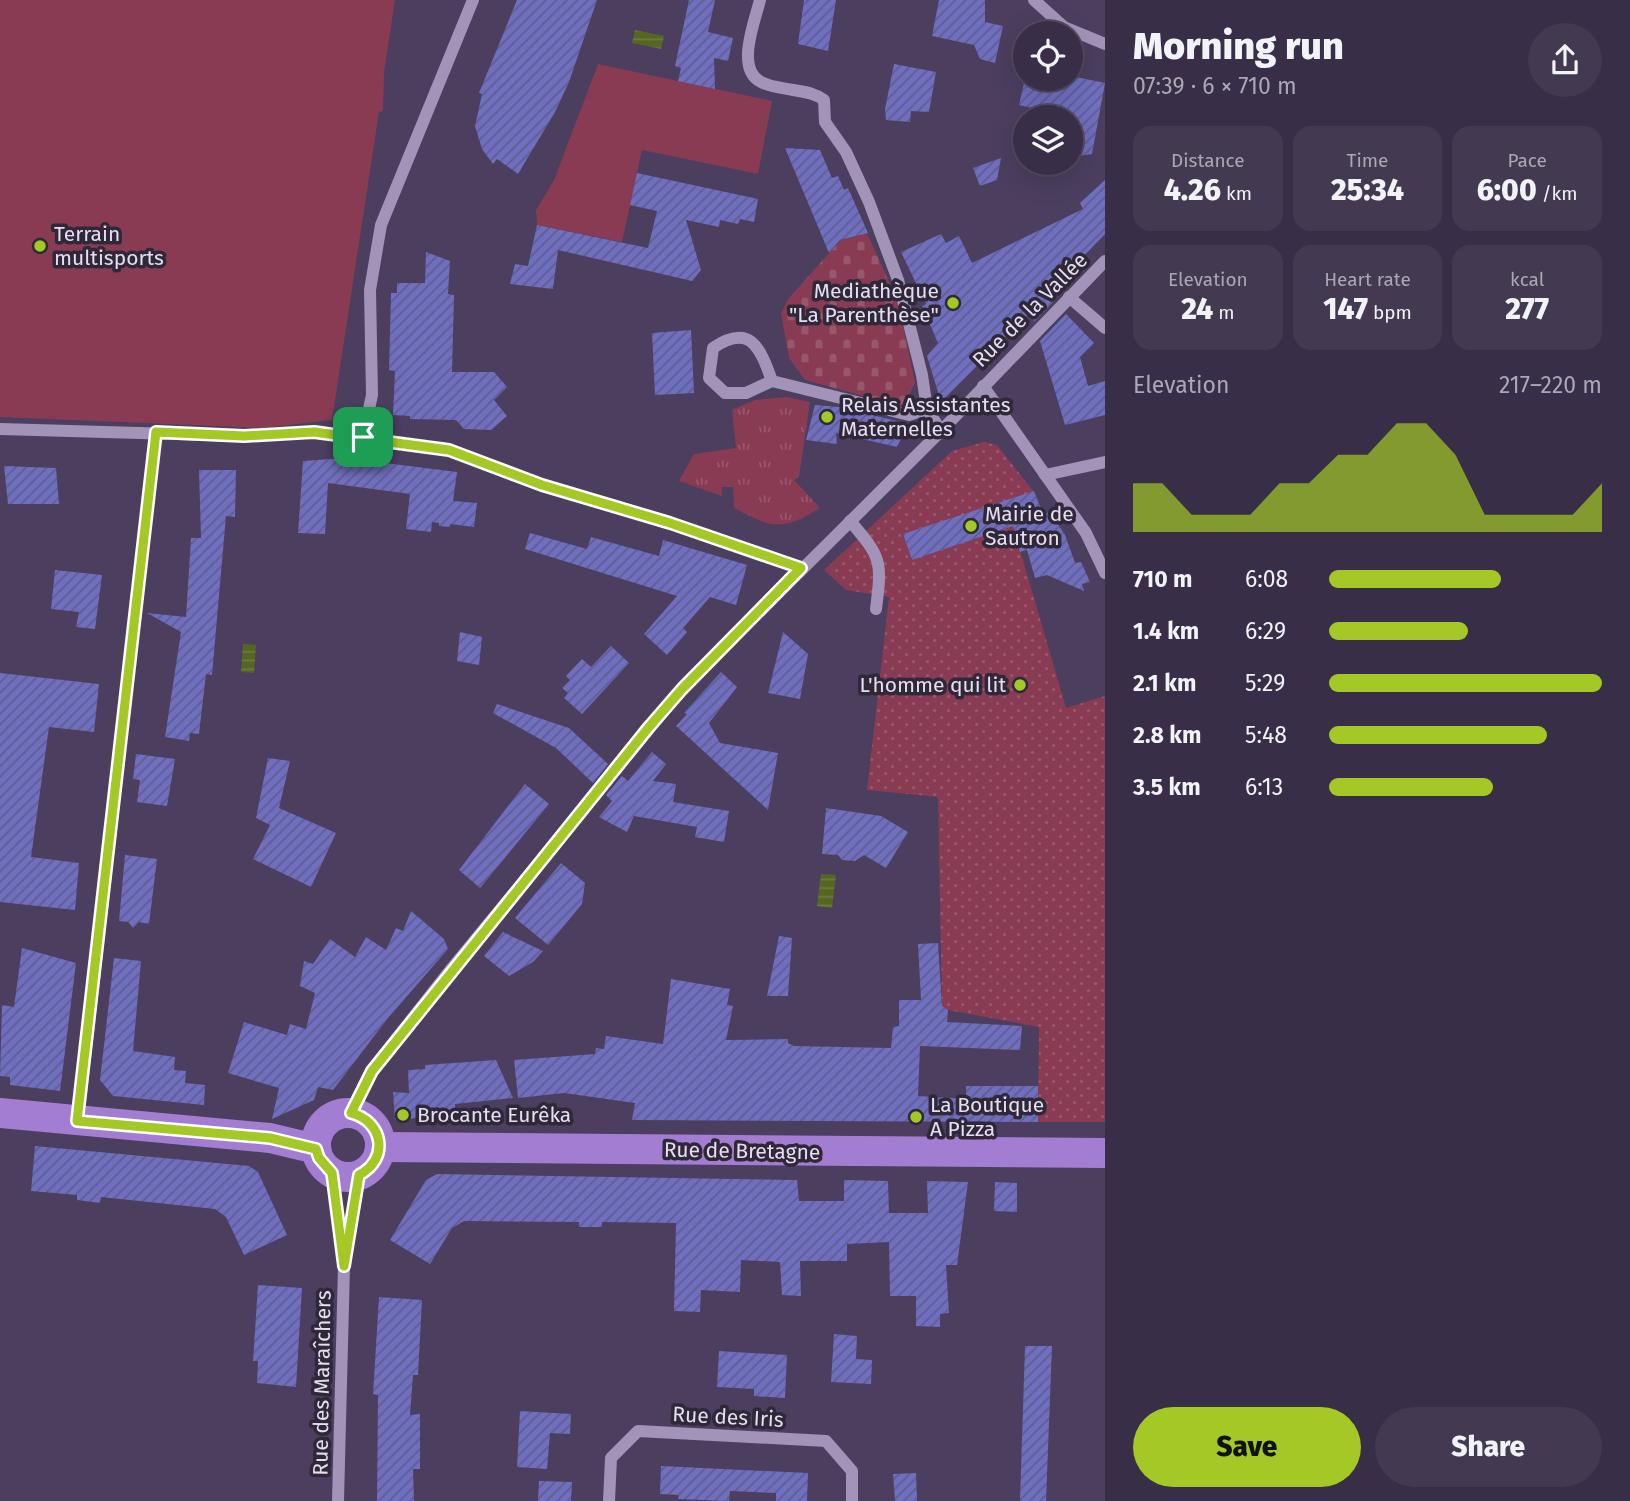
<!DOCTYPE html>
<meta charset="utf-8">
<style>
:root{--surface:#382e47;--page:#433a52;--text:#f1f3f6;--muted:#aba8b4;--line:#524a60;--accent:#a4c825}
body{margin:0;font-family:"Fira Sans",sans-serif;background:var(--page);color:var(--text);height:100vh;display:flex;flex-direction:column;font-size:26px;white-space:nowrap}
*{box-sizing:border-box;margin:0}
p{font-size:23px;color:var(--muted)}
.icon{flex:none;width:38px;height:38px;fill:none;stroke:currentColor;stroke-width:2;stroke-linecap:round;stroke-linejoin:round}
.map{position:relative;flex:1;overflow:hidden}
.side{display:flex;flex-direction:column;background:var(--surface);width:525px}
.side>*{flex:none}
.fabs{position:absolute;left:1013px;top:21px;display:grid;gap:14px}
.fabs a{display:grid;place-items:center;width:70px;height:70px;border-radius:50%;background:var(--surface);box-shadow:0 7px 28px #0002,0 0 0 2px var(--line);font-size:35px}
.pin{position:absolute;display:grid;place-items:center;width:60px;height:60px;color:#fff;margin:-30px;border-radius:14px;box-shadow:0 4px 10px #0006}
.round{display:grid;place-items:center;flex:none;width:74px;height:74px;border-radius:37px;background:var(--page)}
.head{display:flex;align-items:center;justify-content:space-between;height:119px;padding:0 28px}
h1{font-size:38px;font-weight:800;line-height:52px}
.figures{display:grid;grid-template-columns:repeat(3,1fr);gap:10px;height:119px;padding:7px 28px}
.figures div{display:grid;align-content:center;border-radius:18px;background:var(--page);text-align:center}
.figures b{font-size:30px;font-weight:800}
.figures small{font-size:19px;font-weight:400}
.figures p{font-size:19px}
.chart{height:196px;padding:14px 28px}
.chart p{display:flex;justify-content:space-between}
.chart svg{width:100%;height:126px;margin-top:7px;fill:var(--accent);opacity:.7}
.cta{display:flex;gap:14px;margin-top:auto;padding:14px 28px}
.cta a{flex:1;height:80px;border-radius:42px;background:var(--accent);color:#111;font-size:28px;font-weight:800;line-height:80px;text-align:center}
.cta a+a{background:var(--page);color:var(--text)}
ul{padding:0 28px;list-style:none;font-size:23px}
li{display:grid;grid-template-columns:112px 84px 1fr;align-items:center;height:52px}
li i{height:18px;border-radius:9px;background:var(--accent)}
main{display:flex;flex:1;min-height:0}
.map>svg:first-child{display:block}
.grass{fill:url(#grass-tufts)}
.cemetery{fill:url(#cemetery-stones)}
.park{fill:url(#park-dots)}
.garden{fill:#883b53}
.water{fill:url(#water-rules)}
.building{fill:url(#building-hatch)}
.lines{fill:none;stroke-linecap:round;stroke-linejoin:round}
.minor{stroke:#a293b9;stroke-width:12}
.major{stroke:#a37dd2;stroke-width:30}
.route-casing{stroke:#fff;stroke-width:14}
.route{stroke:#a4c825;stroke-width:9}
.poi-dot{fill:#a4c825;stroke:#2e2838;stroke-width:2.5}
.labels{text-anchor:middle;stroke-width:7;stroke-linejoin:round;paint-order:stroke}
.poi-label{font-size:21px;fill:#e5def2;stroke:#2e2838;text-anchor:start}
.street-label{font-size:21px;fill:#e5def2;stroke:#2e2838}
</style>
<main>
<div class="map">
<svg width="1105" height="1501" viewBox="0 0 1105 1501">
<defs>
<pattern id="grass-tufts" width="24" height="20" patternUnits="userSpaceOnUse" patternTransform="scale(1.75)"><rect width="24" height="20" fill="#883b53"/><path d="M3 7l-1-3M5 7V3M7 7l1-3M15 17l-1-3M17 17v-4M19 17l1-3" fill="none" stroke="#99576c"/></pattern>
<pattern id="cemetery-stones" width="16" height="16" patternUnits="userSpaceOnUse" patternTransform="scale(1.75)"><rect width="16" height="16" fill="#883b53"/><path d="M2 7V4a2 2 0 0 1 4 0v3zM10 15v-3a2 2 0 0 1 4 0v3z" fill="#99576c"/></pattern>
<pattern id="park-dots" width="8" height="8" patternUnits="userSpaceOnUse" patternTransform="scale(1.75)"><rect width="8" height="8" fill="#883b53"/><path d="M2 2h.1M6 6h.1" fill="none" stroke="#99576c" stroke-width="1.8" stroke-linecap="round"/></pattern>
<pattern id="water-rules" width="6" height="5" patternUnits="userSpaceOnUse" patternTransform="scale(1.75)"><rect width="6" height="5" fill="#546620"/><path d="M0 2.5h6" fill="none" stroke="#6c7b41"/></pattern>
<pattern id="building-hatch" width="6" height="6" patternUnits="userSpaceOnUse" patternTransform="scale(1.75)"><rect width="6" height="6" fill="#6f6ebf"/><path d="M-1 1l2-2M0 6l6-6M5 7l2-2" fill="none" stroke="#5e5d90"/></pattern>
</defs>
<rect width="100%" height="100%" fill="#4b3e5f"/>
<path class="grass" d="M787,397L810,402L799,477L794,480L820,508C781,532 773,528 734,508L733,487H722V496L679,481L694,454L736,448L732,410L755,400Z"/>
<path class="cemetery" d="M867,233L898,302L915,382L904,407L805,380L789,358L781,313L788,299L841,240Z"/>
<path class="park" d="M984,442L997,445L1034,492L903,535L912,560L1013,526L1066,708L1105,696V1122H1038L1039,1027L948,1010L942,1006L938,797L867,790L889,597L846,590L824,570L952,451Z"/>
<g class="garden">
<path d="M0,0H395L384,73L383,111L379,112L332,420L263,428L0,417Z"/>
<path d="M598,64L772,101L758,174L642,150L622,242L537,225L536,210L554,180Z"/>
</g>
<g class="water">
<path d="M635,30L664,36L661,49L632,43Z"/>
<path d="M243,644L256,645L254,673L241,672Z"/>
<path d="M821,874L836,875L832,908L817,906Z"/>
</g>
<g class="building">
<path d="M517,0H597L569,82L555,112L518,174L497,159L493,164L482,149L475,126L482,94L479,93Z"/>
<path d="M689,0H715L708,32L733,38L728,61L714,58L715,89L678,81L681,68L675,66Z"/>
<path d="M804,0H836L828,51L798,44Z"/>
<path d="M939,0H985V22L1003,26L995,63L980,59L974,45L932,36Z"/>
<path d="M894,64L936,72L929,112L911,111L910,122L886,120L885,109Z"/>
<path d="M1071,76L1105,83L1092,154L1073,157L1071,117L1019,105L1025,79H1071Z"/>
<path d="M785,148L820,150L832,178L838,176L844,190L848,188L868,233L840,240L829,253Z"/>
<path d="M1001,158L997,180L980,186L973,168Z"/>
<path d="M637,173L758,199L754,222L740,219L738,224L720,220L719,227L686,220L701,270L692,281L558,250L553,289L510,284L515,264L528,266L537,225L648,248L657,211L630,205Z"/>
<path d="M1105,180V234L1049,292L1055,300L1034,322L1031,312L941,402L927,356L938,343L922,306L926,304L901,252L941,234L946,243L959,236L972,263L1083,209L1080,203Z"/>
<path d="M426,252L450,261L448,294L454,295L452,372H494L507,387L494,400L507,416L491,430L464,429L456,420L410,419V416L393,415L395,371L389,370L391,293H397V283H425Z"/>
<path d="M1066,314L1094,343L1080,357L1088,386L1105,381V415L1065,425L1040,341Z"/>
<path d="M691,330L694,393L655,395L652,333Z"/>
<path d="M815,405L839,407L905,423V431L897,447L836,433L837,444L806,440Z"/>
<path d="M345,458L457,472L453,501L477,503L474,527L450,524V527L439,526V523L432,522L431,532L406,529L410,494L328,483L325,534L298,533L303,461Z"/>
<path d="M4,466L56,468L59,504H8Z"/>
<path d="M199,470H236L235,517L226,516L212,675L206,674L199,734L190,733L189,741L165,737L181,632L147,613L186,617L191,538H201Z"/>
<path d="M1034,491L1043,514L1050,512L1065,535L1075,563L1081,562L1090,582L1082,584L1084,591L1047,575L1035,578L1027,550L1020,552L1013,526L912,560L903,534Z"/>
<path d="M530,533L587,549L591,537L659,556L663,540L747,565L736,605L710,597L683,628L687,632L667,655L644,634L677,596L525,549Z"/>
<path d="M55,570L102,575L95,629L76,627L79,612L51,609Z"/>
<path d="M460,632L482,637L479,665L457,661Z"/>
<path d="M783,632L808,654L800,699L768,693Z"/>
<path d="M611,646L629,663L582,714L564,698L568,693L562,688L570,680L566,676L582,659L591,667Z"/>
<path d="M721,672L737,687L709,723L720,743L778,753L768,810L676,726L687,714L684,713Z"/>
<path d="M0,673L99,684L94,732L49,727L31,857L79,863L75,910L0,902Z"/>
<path d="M497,704L569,728L608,764L593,783L556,748L493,713Z"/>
<path d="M652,752L666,764L653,781L676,784L673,802L729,811L724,842L695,837L697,827L634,816L627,832L599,817L612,801L606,795L622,776L628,781Z"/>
<path d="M136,754L175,759L167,806L137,802L140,780L133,779Z"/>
<path d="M268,758L290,761L279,808L336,833L311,887L253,859L270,825L256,818Z"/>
<path d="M525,784L549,804L480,888L459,870Z"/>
<path d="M826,808L881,816L908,832L886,868L864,855L855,861L842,860L838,855L822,854Z"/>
<path d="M125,855L157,859L149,924L139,922L133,928L128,922L119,921Z"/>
<path d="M561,863L585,883L582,904L548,945L515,918Z"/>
<path d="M411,911L444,939L448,949L388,1018L333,1090L318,1087L314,1100L272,1119L279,1088L228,1073L244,1022L287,1035L290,1024L306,1029L315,993L300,986L304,961L313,964L330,939L355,957L366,937L386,950L396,928L403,931Z"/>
<path d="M503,932L543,951L533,962L509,976L484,956Z"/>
<path d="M779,936L792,938L788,996H767Z"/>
<path d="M938,943L942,1006L948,1010L947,1022L1022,1026L1020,1050L920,1046L918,1096L966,1099V1086H1038V1122L632,1120L635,1103L564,1093L518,1098L514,1060L595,1054L596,1048L604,1049L606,1036L663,1044L671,979L730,989L727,1005L733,1006L726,1040L788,1039V1043L794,1046L891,1048L893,1027L899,1026V1000H921L918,944Z"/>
<path d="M22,948L76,963L60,1091L10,1085V1077L0,1076L2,1005L14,1007Z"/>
<path d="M114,958L141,961L133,1051L175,1057L174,1070L186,1071L185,1083L205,1085L204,1105L113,1096L100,1080Z"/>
<path d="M496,1060L513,1098L455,1104L456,1117L395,1119L393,1092L409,1093L408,1070L425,1069V1065Z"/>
<path d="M35,1146L249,1166L258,1172L287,1235L244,1255L226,1217L215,1209L101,1197L100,1203L77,1200V1195L31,1191Z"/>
<path d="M437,1174L797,1180L799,1201H844V1180L888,1181L889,1213H928L927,1181L968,1182L957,1265H946L949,1313L940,1314V1327L916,1326V1296H890L889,1242L847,1244V1261H800L801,1296L782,1295L780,1262L741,1260L740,1292L701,1290L700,1312L674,1311L676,1223L602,1222V1227H579V1222L464,1221L452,1228L430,1264L390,1240L426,1180Z"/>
<path d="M995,1182L1017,1183V1212L994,1211Z"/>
<path d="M258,1285L302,1288L296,1387L257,1383L258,1361H253Z"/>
<path d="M379,1297L422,1300L418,1375H413L410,1415L420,1414V1469H413L414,1501H377L378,1395L373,1394Z"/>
<path d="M834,1334L857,1336L856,1359L872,1360L871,1384L831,1382Z"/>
<path d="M1025,1346H1052L1046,1501H1020Z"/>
<path d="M719,1351L787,1355L785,1398L754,1396V1389L717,1387Z"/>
<path d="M520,1411L571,1414L570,1434L550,1433L547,1469L517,1467Z"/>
<path d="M661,1466L808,1473L807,1501H776V1493L730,1491L729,1501L678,1499L679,1495L660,1494Z"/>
<path d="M916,1473L917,1501H895L893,1474Z"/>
<path d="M539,1481L572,1482L571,1501H538Z"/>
</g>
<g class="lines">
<g class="minor">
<path d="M760,0C755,21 735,69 761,82C770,87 783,88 793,90C804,92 815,93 824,100L825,122L846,152L869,202L898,280L922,375L927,409L941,431"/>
<path d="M1034,0L1064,27L1105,44"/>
<path d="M1069,297L1105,328"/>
<path d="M772,381L746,393H725L709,378L713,348C750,323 760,347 772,381L909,415L927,409"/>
<path d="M983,386L1086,533L1105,573"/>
<path d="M0,429L244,436L315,432L449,450L542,486L670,523L801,568"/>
<path d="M363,437L372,395L370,290L381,225L473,0"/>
<path d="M1045,475L1105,462"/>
<path d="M850,521C882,558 882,561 876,609"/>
<path d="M351,1113L371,1071L452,968L682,689L941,431L1105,261"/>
<path d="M78,1120L156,432"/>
<path d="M332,1173L342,1252"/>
<path d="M338,1501L344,1266L360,1175"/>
<path d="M609,1501L611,1458L638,1431L826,1441L852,1471V1501"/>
</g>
<g class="major">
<path d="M0,1113L270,1138L316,1149"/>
<circle cx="348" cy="1145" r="32"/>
<path d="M380,1147L1105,1153"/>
</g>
</g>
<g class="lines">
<defs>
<path id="route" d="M156,432L244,436L314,432L449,450L542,485L670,523L801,568L682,689L649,727L372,1071L351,1113C383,1121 390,1159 359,1175L344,1266L332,1173L319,1158L316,1149L270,1138L77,1121Z"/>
</defs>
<use href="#route" class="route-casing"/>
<use href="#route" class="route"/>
</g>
<g class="poi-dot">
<circle cx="40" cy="246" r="7"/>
<circle cx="953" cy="303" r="7"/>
<circle cx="827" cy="417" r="7"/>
<circle cx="971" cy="526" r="7"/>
<circle cx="1020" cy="685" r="7"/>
<circle cx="403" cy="1115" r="7"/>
<circle cx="916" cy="1117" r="7"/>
</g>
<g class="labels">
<g class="poi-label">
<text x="54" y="241">Terrain<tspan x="54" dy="24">multisports</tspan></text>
<text x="939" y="298" text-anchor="end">Mediathèque<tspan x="939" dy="24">"La Parenthèse"</tspan></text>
<text x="841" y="412">Relais Assistantes<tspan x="841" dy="24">Maternelles</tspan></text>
<text x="985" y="521">Mairie de<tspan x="985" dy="24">Sautron</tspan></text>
<text x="1006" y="692" text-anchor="end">L'homme qui lit</text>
<text x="930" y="1112">La Boutique<tspan x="930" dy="24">A Pizza</tspan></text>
<text x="417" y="1122">Brocante Eurêka</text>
</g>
<g class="street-label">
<text transform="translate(1030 310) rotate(-45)" y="7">Rue de la Vallée</text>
<text transform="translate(742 1151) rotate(1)" y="7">Rue de Bretagne</text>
<text transform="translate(322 1383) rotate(-89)" y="7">Rue des Maraîchers</text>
<text transform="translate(728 1417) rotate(3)" y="7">Rue des Iris</text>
</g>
</g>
</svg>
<div class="fabs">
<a><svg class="icon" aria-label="locate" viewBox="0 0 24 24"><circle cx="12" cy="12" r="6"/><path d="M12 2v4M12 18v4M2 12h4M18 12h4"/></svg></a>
<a><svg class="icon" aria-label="layers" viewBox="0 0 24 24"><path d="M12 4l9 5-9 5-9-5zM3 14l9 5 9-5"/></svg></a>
</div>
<div class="pin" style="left:363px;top:437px;background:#1e9e55"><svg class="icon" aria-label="arrive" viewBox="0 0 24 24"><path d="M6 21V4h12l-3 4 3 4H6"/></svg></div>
</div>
<section class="side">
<div class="head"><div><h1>Morning run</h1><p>07:39 · 6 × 710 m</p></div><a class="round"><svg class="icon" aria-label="share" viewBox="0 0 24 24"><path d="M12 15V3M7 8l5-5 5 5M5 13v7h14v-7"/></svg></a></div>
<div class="figures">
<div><p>Distance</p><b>4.26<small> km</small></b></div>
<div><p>Time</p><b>25:34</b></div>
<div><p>Pace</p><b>6:00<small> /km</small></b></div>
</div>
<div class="figures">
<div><p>Elevation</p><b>24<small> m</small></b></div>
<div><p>Heart rate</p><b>147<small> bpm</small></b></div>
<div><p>kcal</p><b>277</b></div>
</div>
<div class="chart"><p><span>Elevation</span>217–220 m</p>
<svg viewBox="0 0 160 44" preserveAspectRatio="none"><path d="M0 44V27L10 27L20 38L30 38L40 38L50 27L60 27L70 17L80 17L90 6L100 6L110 17L120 38L130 38L140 38L150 38L160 27V44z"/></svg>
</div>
<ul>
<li><b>710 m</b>6:08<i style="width:63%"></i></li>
<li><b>1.4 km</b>6:29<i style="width:51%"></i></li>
<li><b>2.1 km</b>5:29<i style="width:100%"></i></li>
<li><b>2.8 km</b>5:48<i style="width:80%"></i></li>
<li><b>3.5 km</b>6:13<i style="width:60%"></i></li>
</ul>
<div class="cta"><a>Save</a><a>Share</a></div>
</section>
</main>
